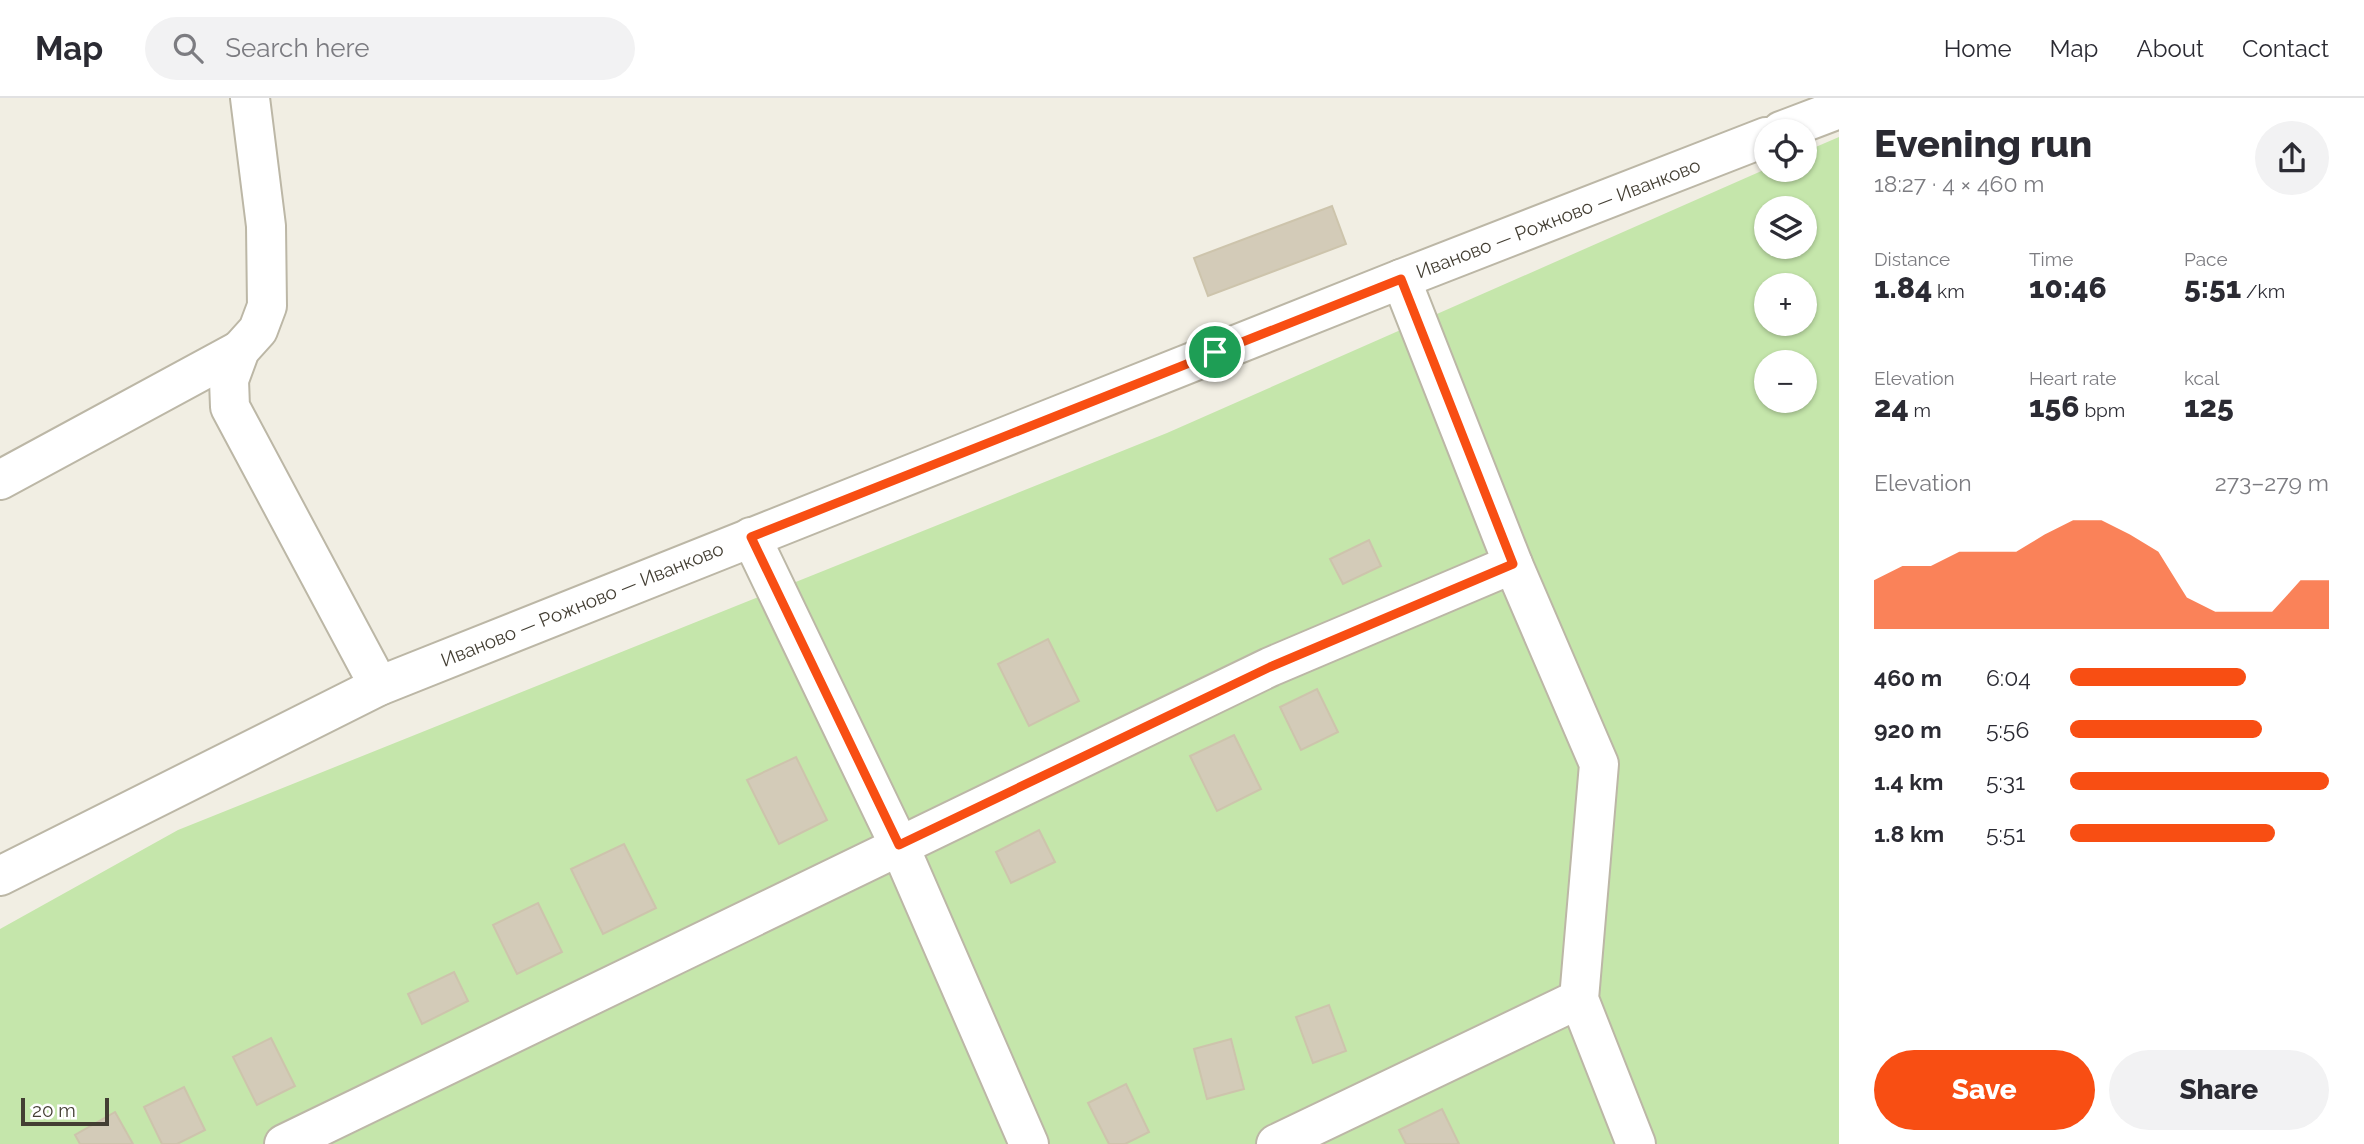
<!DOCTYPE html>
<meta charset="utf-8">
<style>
:root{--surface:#fff;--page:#f2f2f3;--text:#2b2b33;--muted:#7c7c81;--line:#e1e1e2;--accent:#f84e13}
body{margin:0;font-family:Raleway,sans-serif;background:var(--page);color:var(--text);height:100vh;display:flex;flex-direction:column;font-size:26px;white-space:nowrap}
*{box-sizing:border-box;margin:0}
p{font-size:23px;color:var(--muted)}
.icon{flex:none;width:38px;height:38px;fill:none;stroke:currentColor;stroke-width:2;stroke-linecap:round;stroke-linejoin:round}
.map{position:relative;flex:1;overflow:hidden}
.drawer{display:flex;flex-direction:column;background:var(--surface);width:525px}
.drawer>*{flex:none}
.buttons{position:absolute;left:1754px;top:21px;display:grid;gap:14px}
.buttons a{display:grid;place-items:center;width:63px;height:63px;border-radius:50%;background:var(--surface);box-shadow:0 2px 5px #0004;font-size:35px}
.scale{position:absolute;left:21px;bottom:18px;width:88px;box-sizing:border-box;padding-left:7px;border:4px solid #433e33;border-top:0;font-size:19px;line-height:24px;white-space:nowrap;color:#433e33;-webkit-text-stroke:5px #fff;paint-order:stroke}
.pin{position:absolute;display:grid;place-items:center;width:60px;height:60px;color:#fff;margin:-30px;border:4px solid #fff;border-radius:50%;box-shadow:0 2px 7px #0007}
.round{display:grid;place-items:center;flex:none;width:74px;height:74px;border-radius:37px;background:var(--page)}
.head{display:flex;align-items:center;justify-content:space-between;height:119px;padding:0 35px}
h1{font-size:38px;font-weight:800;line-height:52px}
.figures{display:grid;grid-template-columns:repeat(3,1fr);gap:10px;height:119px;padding:7px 35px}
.figures div{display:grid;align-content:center}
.figures b{font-size:30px;font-weight:800}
.figures small{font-size:19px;font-weight:400}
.figures p{font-size:19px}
.chart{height:196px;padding:14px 35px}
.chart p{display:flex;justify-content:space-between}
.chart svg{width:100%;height:126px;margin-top:7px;fill:var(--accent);opacity:.7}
.action{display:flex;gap:14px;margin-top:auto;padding:14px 35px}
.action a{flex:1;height:80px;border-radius:42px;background:var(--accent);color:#fff;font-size:28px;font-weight:800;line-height:80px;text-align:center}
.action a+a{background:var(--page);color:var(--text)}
ul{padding:0 35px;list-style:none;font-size:23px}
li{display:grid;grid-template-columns:112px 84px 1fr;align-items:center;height:52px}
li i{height:18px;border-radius:9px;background:var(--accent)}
header{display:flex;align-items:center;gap:42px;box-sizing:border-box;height:98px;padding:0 35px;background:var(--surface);border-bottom:2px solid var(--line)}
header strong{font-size:33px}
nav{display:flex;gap:38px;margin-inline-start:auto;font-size:24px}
.search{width:490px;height:63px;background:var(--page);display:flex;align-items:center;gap:18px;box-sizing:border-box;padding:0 24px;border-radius:38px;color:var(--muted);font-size:26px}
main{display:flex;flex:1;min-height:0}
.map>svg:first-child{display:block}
.green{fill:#c5e6ab;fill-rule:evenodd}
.building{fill:#d3cbb8;stroke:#cdc4ac;stroke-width:2}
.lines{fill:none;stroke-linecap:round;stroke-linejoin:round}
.minor-casing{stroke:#bcb7a6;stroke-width:42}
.minor{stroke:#fff;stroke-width:38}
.route-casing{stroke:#fff;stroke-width:14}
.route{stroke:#f84e13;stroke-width:9}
.labels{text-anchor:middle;stroke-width:5;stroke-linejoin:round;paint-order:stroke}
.street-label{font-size:19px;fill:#433e33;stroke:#fff}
</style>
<header>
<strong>Map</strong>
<div class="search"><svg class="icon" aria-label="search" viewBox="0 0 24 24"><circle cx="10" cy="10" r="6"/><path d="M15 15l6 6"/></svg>Search here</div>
<nav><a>Home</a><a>Map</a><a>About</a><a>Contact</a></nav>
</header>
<main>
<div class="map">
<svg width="1839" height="1046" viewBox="0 0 1839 1046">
<rect width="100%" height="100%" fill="#f1eee3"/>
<path class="green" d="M1839,39V1046H0V831L178,732L1167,335L1766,71L1804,72V54ZM1766,110H1804V149H1766ZM1766,187H1804V226H1766ZM1766,264H1804V303H1766Z"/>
<g class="building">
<path d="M1332,108L1346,146L1208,198L1194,160Z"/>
<path d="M1369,442L1381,468L1343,486L1330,461Z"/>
<path d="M1048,541L1079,603L1029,628L998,566Z"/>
<path d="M1317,591L1338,634L1301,652L1280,609Z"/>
<path d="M1234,637L1261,691L1217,713L1190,658Z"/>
<path d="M796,659L827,722L779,746L747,682Z"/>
<path d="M1039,732L1055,764L1011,785L996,754Z"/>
<path d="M624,746L656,810L603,836L571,771Z"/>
<path d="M538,805L562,854L517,876L493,827Z"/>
<path d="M454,874L468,903L422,926L408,896Z"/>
<path d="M1329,907L1346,953L1313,965L1296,919Z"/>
<path d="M271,940L295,988L257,1007L233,959Z"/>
<path d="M1231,941L1244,991L1207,1001L1194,951Z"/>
<path d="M1126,986L1149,1034L1125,1046H1109L1088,1005Z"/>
<path d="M184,989L205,1032L177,1046H162L144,1009Z"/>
<path d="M1442,1011L1459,1046H1406L1399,1032Z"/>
<path d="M115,1014L133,1046H80L75,1037Z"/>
</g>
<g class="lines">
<defs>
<g id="minor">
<path d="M250,0L266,128L267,208L258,232L240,252L229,282L230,309L379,588"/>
<path d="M1781,33L1839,11"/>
<path d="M0,382L240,252"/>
<path d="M751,439L899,747L1029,1046"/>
<path d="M1513,466L1599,666L1579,901L1636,1046"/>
<path d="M0,778L379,588L1401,181L1766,39"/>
<path d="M284,1046L1270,569L1513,466L1401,181"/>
<path d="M1276,1046L1579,901"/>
</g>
</defs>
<use href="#minor" class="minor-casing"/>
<use href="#minor" class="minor"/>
</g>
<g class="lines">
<defs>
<path id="route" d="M1401,181L1513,466L1270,569L899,747L751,439Z"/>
</defs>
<use href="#route" class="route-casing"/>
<use href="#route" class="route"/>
</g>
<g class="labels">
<g class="street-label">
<text transform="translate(1558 120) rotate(-21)" y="7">Иваново — Рожново — Иванково</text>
<text transform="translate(582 506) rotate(-22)" y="7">Иваново — Рожново — Иванково</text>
</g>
</g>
</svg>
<div class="buttons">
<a><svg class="icon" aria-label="locate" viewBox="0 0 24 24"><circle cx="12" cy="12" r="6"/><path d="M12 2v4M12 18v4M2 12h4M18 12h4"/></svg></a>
<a><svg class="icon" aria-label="layers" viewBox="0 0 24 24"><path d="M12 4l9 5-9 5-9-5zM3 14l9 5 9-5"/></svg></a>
<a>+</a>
<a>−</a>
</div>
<div class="scale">20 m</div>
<div class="pin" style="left:1215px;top:254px;background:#1e9e55"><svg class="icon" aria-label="arrive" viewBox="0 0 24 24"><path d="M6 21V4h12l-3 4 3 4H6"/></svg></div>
</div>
<section class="drawer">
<div class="head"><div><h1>Evening run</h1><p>18:27 · 4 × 460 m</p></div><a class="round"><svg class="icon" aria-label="share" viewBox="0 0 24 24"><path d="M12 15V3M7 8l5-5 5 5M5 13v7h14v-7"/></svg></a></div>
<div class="figures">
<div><p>Distance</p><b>1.84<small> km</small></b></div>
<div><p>Time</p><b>10:46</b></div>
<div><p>Pace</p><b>5:51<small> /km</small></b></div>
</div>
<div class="figures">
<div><p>Elevation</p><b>24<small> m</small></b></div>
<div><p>Heart rate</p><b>156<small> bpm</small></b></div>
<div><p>kcal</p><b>125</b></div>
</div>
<div class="chart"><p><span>Elevation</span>273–279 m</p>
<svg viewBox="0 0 160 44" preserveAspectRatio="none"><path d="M0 44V27L10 22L20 22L30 17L40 17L50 17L60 11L70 6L80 6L90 11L100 17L110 33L120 38L130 38L140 38L150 27L160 27V44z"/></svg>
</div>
<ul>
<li><b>460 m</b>6:04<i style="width:68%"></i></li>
<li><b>920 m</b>5:56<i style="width:74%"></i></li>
<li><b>1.4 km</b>5:31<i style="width:100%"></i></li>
<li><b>1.8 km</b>5:51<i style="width:79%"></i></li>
</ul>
<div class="action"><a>Save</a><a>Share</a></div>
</section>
</main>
